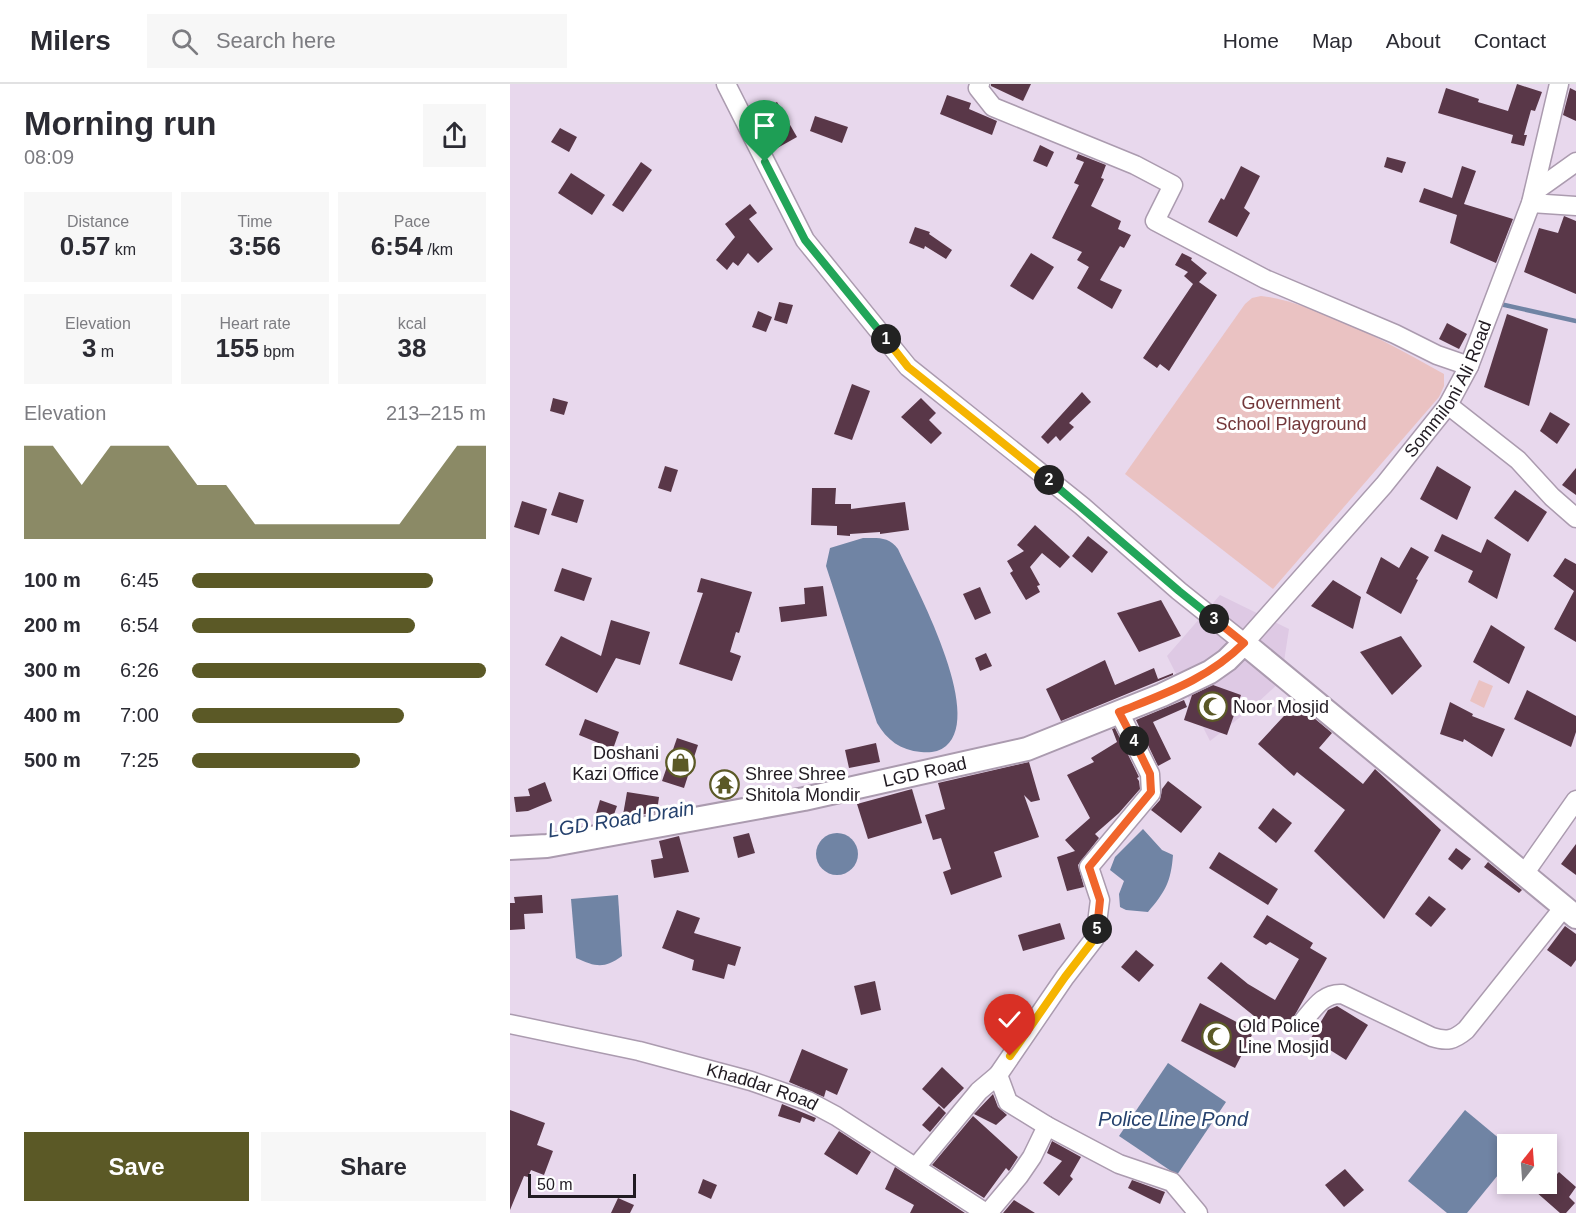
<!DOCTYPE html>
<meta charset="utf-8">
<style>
:root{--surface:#fff;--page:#f7f7f7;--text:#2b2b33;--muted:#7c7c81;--line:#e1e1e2;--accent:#5b5926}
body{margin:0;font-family:Helvetica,sans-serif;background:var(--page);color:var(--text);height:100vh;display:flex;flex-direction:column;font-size:22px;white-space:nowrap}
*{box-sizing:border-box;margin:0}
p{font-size:20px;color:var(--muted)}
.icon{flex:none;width:33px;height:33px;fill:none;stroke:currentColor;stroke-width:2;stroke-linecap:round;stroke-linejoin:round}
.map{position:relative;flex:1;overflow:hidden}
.side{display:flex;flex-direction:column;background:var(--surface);width:510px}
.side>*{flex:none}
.needle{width:39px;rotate:17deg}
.buttons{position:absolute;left:987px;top:1050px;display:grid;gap:12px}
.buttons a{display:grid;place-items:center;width:60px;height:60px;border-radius:0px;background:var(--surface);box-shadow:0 3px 9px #0003;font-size:30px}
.scale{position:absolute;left:18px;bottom:15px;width:108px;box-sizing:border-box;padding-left:6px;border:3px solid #211b22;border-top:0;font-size:16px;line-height:21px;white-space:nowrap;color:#211b22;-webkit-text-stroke:4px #fff;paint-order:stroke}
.pin{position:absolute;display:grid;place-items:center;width:51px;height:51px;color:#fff;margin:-62px -26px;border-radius:50% 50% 50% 0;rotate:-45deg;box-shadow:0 0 6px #0007}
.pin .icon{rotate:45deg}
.km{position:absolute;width:30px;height:30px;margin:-15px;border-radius:50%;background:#222;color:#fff;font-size:16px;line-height:30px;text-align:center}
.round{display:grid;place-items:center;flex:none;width:63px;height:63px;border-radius:0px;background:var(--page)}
.overview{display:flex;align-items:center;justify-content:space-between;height:102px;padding:0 24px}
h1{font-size:33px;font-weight:600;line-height:45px}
.figures{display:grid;grid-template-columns:repeat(3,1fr);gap:9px;height:102px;padding:6px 24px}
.figures div{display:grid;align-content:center;border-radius:0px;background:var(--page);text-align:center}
.figures b{font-size:26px;font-weight:600}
.figures small{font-size:16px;font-weight:400}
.figures p{font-size:16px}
.chart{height:168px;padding:12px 24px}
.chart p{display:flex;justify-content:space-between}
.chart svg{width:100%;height:108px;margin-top:6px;fill:var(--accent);opacity:.7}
.cta{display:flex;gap:12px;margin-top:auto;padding:12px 24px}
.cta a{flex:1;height:69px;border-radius:0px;background:var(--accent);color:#fff;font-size:24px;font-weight:600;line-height:69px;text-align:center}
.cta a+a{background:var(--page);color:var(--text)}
ul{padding:0 24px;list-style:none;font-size:20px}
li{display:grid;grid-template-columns:96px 72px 1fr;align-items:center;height:45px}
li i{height:15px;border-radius:8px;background:var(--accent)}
header{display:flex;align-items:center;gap:36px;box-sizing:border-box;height:84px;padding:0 30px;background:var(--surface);border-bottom:2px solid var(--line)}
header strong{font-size:28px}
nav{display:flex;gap:33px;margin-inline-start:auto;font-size:21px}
.search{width:420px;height:54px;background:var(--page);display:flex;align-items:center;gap:15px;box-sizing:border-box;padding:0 21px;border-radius:0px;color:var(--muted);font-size:22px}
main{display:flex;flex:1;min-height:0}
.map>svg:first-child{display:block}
.built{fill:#dec9e4}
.green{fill:#eac2c2}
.water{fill:#7084a4}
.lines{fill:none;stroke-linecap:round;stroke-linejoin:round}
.stream{stroke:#7084a4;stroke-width:4.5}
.building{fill:#593748}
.minor-casing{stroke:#ab9baf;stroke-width:21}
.major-casing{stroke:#ab9baf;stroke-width:26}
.minor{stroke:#fff;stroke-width:18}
.major{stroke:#fff;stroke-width:22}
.split-1-casing{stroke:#fff;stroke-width:12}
.split-2-casing{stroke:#fff;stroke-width:12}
.split-3-casing{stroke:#fff;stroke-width:12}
.split-4-casing{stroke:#fff;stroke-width:12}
.split-5-casing{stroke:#fff;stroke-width:12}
.split-6-casing{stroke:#fff;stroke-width:12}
.split-1{stroke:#22a559;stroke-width:8}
.split-2{stroke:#f5b400;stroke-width:8}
.split-3{stroke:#22a559;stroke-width:8}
.split-4{stroke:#f0652b;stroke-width:8}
.split-5{stroke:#f0652b;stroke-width:8}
.split-6{stroke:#f5b400;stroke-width:8}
.labels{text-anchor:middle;stroke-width:6;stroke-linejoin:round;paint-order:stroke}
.street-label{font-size:18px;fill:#211b22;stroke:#fff}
.park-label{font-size:18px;fill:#73383b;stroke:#fff}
.poi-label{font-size:18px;fill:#211b22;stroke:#fff;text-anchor:start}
.water-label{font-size:20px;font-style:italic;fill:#25416d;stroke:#fff}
</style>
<header>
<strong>Milers</strong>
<div class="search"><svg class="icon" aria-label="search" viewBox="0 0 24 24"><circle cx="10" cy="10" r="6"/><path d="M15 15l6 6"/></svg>Search here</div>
<nav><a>Home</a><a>Map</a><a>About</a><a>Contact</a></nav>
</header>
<main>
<section class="side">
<div class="overview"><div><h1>Morning run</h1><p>08:09</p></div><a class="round"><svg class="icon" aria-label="share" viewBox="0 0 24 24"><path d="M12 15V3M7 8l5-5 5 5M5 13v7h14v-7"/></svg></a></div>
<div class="figures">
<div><p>Distance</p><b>0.57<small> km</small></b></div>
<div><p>Time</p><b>3:56</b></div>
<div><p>Pace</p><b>6:54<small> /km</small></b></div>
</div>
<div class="figures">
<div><p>Elevation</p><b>3<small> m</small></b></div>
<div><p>Heart rate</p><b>155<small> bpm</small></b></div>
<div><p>kcal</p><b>38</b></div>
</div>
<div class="chart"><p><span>Elevation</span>213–215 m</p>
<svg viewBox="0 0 160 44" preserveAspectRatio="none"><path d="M0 44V6L10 6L20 22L30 6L40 6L50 6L60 22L70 22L80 38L90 38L100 38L110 38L120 38L130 38L140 22L150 6L160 6V44z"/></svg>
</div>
<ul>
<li><b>100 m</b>6:45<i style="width:82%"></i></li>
<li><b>200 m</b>6:54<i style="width:76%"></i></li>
<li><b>300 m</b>6:26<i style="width:100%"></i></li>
<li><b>400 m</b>7:00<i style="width:72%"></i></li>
<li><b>500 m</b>7:25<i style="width:57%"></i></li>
</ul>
<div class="cta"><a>Save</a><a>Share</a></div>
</section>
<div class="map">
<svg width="1066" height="1129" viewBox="0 0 1066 1129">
<rect width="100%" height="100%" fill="#e8d8ed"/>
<path class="built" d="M710,511L779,545L771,597L743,623L700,657L657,572Z"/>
<g class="green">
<path d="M751,212C771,214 790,221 809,228C853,245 893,267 934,290V302L929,313L763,505L615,390L735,220L742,214Z"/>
<path d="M969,596L983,602L974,624L960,617Z"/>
</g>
<g class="water">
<path d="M353,454C367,454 379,452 388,465C405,502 475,630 436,662C429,668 420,669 411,668C390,666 377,656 367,639L316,482L320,464Z"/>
<path d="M633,745L652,766L663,771C661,798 655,808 638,828L616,826L610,823L609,810L614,797L600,786L605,773Z"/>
<circle cx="327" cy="770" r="21"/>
<path d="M108,811L112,872C94,885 86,883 66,874L61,815Z"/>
<path d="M658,979L716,1018L667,1091L609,1052Z"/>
<path d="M955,1026L997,1061V1080L957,1129H937L898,1097Z"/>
</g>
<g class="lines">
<path class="stream" d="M990,220L1066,237"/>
</g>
<g class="building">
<path d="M481,0H521L513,17L481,2Z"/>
<path d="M1007,0L1032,8L1025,27L1021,26L1014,51H1017L1014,62L1001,59L1003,51L928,29L936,4L969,15L968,18L998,27Z"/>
<path d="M1060,4L1066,7V37L1053,31Z"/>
<path d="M437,11L461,19L459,25L487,37L482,51L430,30Z"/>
<path d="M267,18L287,53L262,67L244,30Z"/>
<path d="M305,32L338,43L332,59L300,47Z"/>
<path d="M50,44L67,53L59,68L41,58Z"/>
<path d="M530,61L544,68L537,83L523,77Z"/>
<path d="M568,70L596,81L591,94L594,95L581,122L611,137L608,145L621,151L614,164L610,162L590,196L612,206L602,225L567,204L579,183L567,176L572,168L542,154L569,101L564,99L574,78L566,75Z"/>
<path d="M877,73L896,78L892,89L874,83Z"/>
<path d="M131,78L142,86L113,128L102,121Z"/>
<path d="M731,82L750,92L734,124L740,129L727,153L698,138L711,114L714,116Z"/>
<path d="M952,82L966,87L954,120L1003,135L986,179L940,159L947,131L909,118L914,104L942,114Z"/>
<path d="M61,89L95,111L82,131L48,109Z"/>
<path d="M240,120L247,129L239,135L263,165L248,179L238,169L228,182L223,178L217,186L206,176L225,153L215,140Z"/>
<path d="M1054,132L1066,137V210L1014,188L1029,144L1048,149Z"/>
<path d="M405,143L420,148L419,150L442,166L436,175L415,162L414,165L399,159Z"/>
<path d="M521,169L544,183L523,216L500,202Z"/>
<path d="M672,169L682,174L681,176L697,189L689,198L707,211L659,287L650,280L647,284L633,274L683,200L674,192L678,188L665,181Z"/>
<path d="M269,218L283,221L277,240L264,236Z"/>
<path d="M248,227L262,233L256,248L242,243Z"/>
<path d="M997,230L1038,245L1019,322L974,303Z"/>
<path d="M937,239L957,250L949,265L929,255Z"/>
<path d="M342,300L360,307L342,356L324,350Z"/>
<path d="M572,308L581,318L559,339L564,343L550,357L546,352L538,360L531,353Z"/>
<path d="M43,314L58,318L54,331L40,327Z"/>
<path d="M411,314L426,329L419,336L432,349L421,360L391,333Z"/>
<path d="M1040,328L1060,340L1047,360L1030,347Z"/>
<path d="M155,382L168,386L161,408L148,404Z"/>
<path d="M927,382L961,403L947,436L910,415Z"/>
<path d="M1066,384V411L1052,401Z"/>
<path d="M302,404H326L325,420H341V425L395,418L399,446L370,450V448L340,450V452L327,451V442L301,441Z"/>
<path d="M1005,406L1037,428L1018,458L984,434Z"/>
<path d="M49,408L74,416L67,439L41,431Z"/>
<path d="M12,417L37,425L29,451L4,443Z"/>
<path d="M525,441L560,473L550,484L532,469L520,483L530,501L527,502L530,508L516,516L500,489L503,487L497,477L514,467L507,461Z"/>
<path d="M932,450L971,469L977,455L1001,470L987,515L958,498L963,487L924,467Z"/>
<path d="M578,452L598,468L582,489L562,472Z"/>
<path d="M901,463L919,473L906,495L908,496L891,530L856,509L871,473L889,484Z"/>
<path d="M1055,474L1066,480V558L1044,545L1064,507L1043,492Z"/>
<path d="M52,484L82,494L74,517L44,507Z"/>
<path d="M191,494L242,508L229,549L226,548L220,568L231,572L222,597L169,580L193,509L187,508Z"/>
<path d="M823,496L851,513L843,545L801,522Z"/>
<path d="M313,502L317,532L271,538L269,523L295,520L294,504Z"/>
<path d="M470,503L481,529L465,536L453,510Z"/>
<path d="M651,516L671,552L629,568L607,529Z"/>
<path d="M101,536L140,548L130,581L106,574L87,609L35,581L51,552L91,572Z"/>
<path d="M981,541L1015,563L999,600L963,578Z"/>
<path d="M891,552L912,582L882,611L850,568Z"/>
<path d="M476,569L482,582L470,587L465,574Z"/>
<path d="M595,576L605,601L644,584L648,595L663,589V591L551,637L536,605Z"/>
<path d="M703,601L731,611L717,651L674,636L682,611Z"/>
<path d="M1017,606L1066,632V648L1061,663L1004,635Z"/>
<path d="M674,616L677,623L643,638L661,675L648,682L626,636Z"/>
<path d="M940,618L963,630L962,632L995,645L982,673L954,655L953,658L930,650Z"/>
<path d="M786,619L822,649L809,664L853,700L865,685L931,746L874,835L804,767L835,726L787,688L784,692L748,660Z"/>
<path d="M75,635L109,648L103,665L69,651Z"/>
<path d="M605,644L629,693L627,694L629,697L630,705L609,729L585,750L589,754L568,781L574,803L557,807L547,773L565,767L555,756L580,734L557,691L584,678L581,674L607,658L602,645Z"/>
<path d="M167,654L188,661L174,704L152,697Z"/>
<path d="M366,659L370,678L339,684L335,666Z"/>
<path d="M519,678L530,716L521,718L514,711L529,753L484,768L492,793L441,811L433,788L441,785L431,754L423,756L415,731L435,725L428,699Z"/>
<path d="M211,688L224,691L218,712L204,708Z"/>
<path d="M658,697L692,723L671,749L641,726L650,716L652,705Z"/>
<path d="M35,698L42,717L18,727L6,728L4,713L20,712L18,705Z"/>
<path d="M402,705L412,739L358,755L347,720Z"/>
<path d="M117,708L149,713L147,728L124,732L113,731Z"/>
<path d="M90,716L107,722L102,736L83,740Z"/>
<path d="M763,724L782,739L766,759L748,744Z"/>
<path d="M239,749L245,769L228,774L223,753Z"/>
<path d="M169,752L179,788L144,794L141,776L153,774L149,757Z"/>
<path d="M1066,760V791L1051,780Z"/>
<path d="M946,764L961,775L952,786L938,775Z"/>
<path d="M709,768L768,805L758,821L699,784Z"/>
<path d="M978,778L1012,806L1009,809L974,783Z"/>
<path d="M32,811L33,829L14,830L15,845L0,846V819H5L4,813Z"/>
<path d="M919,812L936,825L921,843L905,830Z"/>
<path d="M167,826L190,834L184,849L231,863L225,882L218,880L214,895L182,886L184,876L152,864Z"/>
<path d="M757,831L803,859L800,864L817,874L777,945L752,931L749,936L697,894L711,878L738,900L765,916L789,875L760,858L756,861L743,853Z"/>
<path d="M550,839L555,855L513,867L508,851Z"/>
<path d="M1055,842L1066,850V876L1061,883L1037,866Z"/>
<path d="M626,866L644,881L629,898L611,883Z"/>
<path d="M365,897L371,926L351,931L344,902Z"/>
<path d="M690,919L744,947L725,984L671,957Z"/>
<path d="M827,922L858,941L836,976L801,954L818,926Z"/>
<path d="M498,933L508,942L500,953L489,943Z"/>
<path d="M292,965L338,985L327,1011L316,1006L314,1013L279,998Z"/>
<path d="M432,983L454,1004L434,1025L412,1005Z"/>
<path d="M483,1010L488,1023L497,1031L486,1041L464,1030Z"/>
<path d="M272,1020L306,1034L304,1038L292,1033L290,1039L268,1032Z"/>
<path d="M429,1022L436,1029L420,1048L412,1041Z"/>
<path d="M0,1026L35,1039L27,1061L43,1067L34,1091L21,1086L18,1093L14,1092L0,1126Z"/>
<path d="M463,1032L508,1073L499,1087L496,1084L474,1114L422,1081Z"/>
<path d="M329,1047L361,1068L347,1091L314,1070Z"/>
<path d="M542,1057L571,1073L560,1092L563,1095L549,1112L533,1099L552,1077L537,1069Z"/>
<path d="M385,1083L455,1129H400L404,1121L375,1105Z"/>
<path d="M835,1085L854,1106L834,1123L815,1101Z"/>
<path d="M1049,1088L1066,1103L1059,1113L1065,1119L1056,1129H1050L1017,1100H1036V1090L1042,1095Z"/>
<path d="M193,1095L207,1101L201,1115L188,1109Z"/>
<path d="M622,1096L655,1108L650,1120L618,1104Z"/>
<path d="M108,1114L124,1121L120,1129H101Z"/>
<path d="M504,1116L525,1129H493Z"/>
</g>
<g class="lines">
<defs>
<g id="minor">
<path id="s1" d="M216,0L295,156L398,283L572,422L669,507L734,559L874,401L938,321L959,282L1021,119L1049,0"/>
<path d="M470,0L468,4L483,23L625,81L663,101L645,137L755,195L885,250L927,271L959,282"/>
<path d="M1024,108L1066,78"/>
<path d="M1021,119L1066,122"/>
<path d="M938,321L1008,376L1042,413L1066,434"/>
<path d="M609,628L640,690L641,709L579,783L590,816L585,854L555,893L488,991L498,1018L537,1042L609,1080L662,1098L688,1129"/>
<path d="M1014,790L1066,716"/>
<path d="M794,936C805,923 814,909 832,910L922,953C937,958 944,956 956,946L1054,823"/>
<path id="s2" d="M0,940L129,967L241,997L298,1017L326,1032L476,1129"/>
<path d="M406,1083L469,1007L488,991"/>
<path d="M478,1129L509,1092L522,1073L537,1042"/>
</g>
<g id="major">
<path id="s3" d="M0,764L37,762L294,715L517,665L652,611L700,588L717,576L734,559L1066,833"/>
</g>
</defs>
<use href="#minor" class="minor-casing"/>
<use href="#major" class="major-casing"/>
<use href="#minor" class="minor"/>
<use href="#major" class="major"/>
</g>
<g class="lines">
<defs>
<path id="split-1" d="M255,78L295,156L376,255"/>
<path id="split-2" d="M376,255L398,283L539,396"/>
<path id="split-3" d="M539,396L669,507L704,535"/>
<path id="split-4" d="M624,657L609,628C656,609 698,595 734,559L704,535"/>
<path id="split-5" d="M587,845L590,816L579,783L641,708L640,690L624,657"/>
<path id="split-6" d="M500,972L555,893L585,854L587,845"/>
</defs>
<use href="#split-1" class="split-1-casing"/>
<use href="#split-2" class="split-2-casing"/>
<use href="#split-3" class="split-3-casing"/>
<use href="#split-4" class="split-4-casing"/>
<use href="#split-5" class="split-5-casing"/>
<use href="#split-6" class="split-6-casing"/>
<use href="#split-1" class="split-1"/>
<use href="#split-2" class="split-2"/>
<use href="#split-3" class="split-3"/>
<use href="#split-4" class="split-4"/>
<use href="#split-5" class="split-5"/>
<use href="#split-6" class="split-6"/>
</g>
<defs>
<symbol id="mosque-ring" viewBox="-11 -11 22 22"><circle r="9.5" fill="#fff" stroke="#5b5926" stroke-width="1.5"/><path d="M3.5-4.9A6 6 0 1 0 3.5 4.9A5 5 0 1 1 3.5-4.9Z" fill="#5b5926"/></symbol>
<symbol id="shop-ring" viewBox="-11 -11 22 22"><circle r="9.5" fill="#fff" stroke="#5b5926" stroke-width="1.5"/><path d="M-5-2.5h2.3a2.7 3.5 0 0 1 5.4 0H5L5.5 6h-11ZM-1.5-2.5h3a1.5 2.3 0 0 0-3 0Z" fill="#5b5926"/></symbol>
<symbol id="temple-ring" viewBox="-11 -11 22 22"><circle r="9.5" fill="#fff" stroke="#5b5926" stroke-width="1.5"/><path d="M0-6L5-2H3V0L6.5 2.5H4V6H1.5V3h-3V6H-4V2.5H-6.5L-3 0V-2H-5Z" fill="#5b5926"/></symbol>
</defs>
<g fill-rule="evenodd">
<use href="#mosque-ring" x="686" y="606" width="33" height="33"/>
<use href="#shop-ring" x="154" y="662" width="33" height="33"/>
<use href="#temple-ring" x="198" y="684" width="33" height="33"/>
<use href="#mosque-ring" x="690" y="936" width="33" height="33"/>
</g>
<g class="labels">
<g class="street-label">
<text dy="6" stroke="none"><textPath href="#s1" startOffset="1101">Sommiloni Ali Road</textPath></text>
<text dy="6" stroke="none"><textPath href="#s3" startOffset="422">LGD Road</textPath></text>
<text dy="6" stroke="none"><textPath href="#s2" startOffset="260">Khaddar Road</textPath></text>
</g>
<g class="park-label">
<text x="781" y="325">Government<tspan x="781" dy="21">School Playground</tspan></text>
</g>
<g class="poi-label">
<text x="723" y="629">Noor Mosjid</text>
<text x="149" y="675" text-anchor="end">Doshani<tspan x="149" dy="21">Kazi Office</tspan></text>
<text x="235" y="696">Shree Shree<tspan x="235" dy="21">Shitola Mondir</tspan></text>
<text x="728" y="948">Old Police<tspan x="728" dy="21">Line Mosjid</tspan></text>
</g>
<g class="water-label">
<text transform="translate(111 735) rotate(-9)" y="7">LGD Road Drain</text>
<text x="663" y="1042">Police Line Pond</text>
</g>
</g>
</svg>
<div class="buttons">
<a><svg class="needle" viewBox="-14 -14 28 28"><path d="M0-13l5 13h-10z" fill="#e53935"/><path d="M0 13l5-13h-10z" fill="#7c7c81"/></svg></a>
</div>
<div class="scale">50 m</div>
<div class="pin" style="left:255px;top:78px;background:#1e9e55"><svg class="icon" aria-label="arrive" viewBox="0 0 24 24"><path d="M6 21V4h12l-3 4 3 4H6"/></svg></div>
<div class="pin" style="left:500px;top:972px;background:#d93025"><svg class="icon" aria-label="check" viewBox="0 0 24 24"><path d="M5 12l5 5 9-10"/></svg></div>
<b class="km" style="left:376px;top:255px">1</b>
<b class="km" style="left:539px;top:396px">2</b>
<b class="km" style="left:704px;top:535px">3</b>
<b class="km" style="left:624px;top:657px">4</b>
<b class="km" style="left:587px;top:845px">5</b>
</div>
</main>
